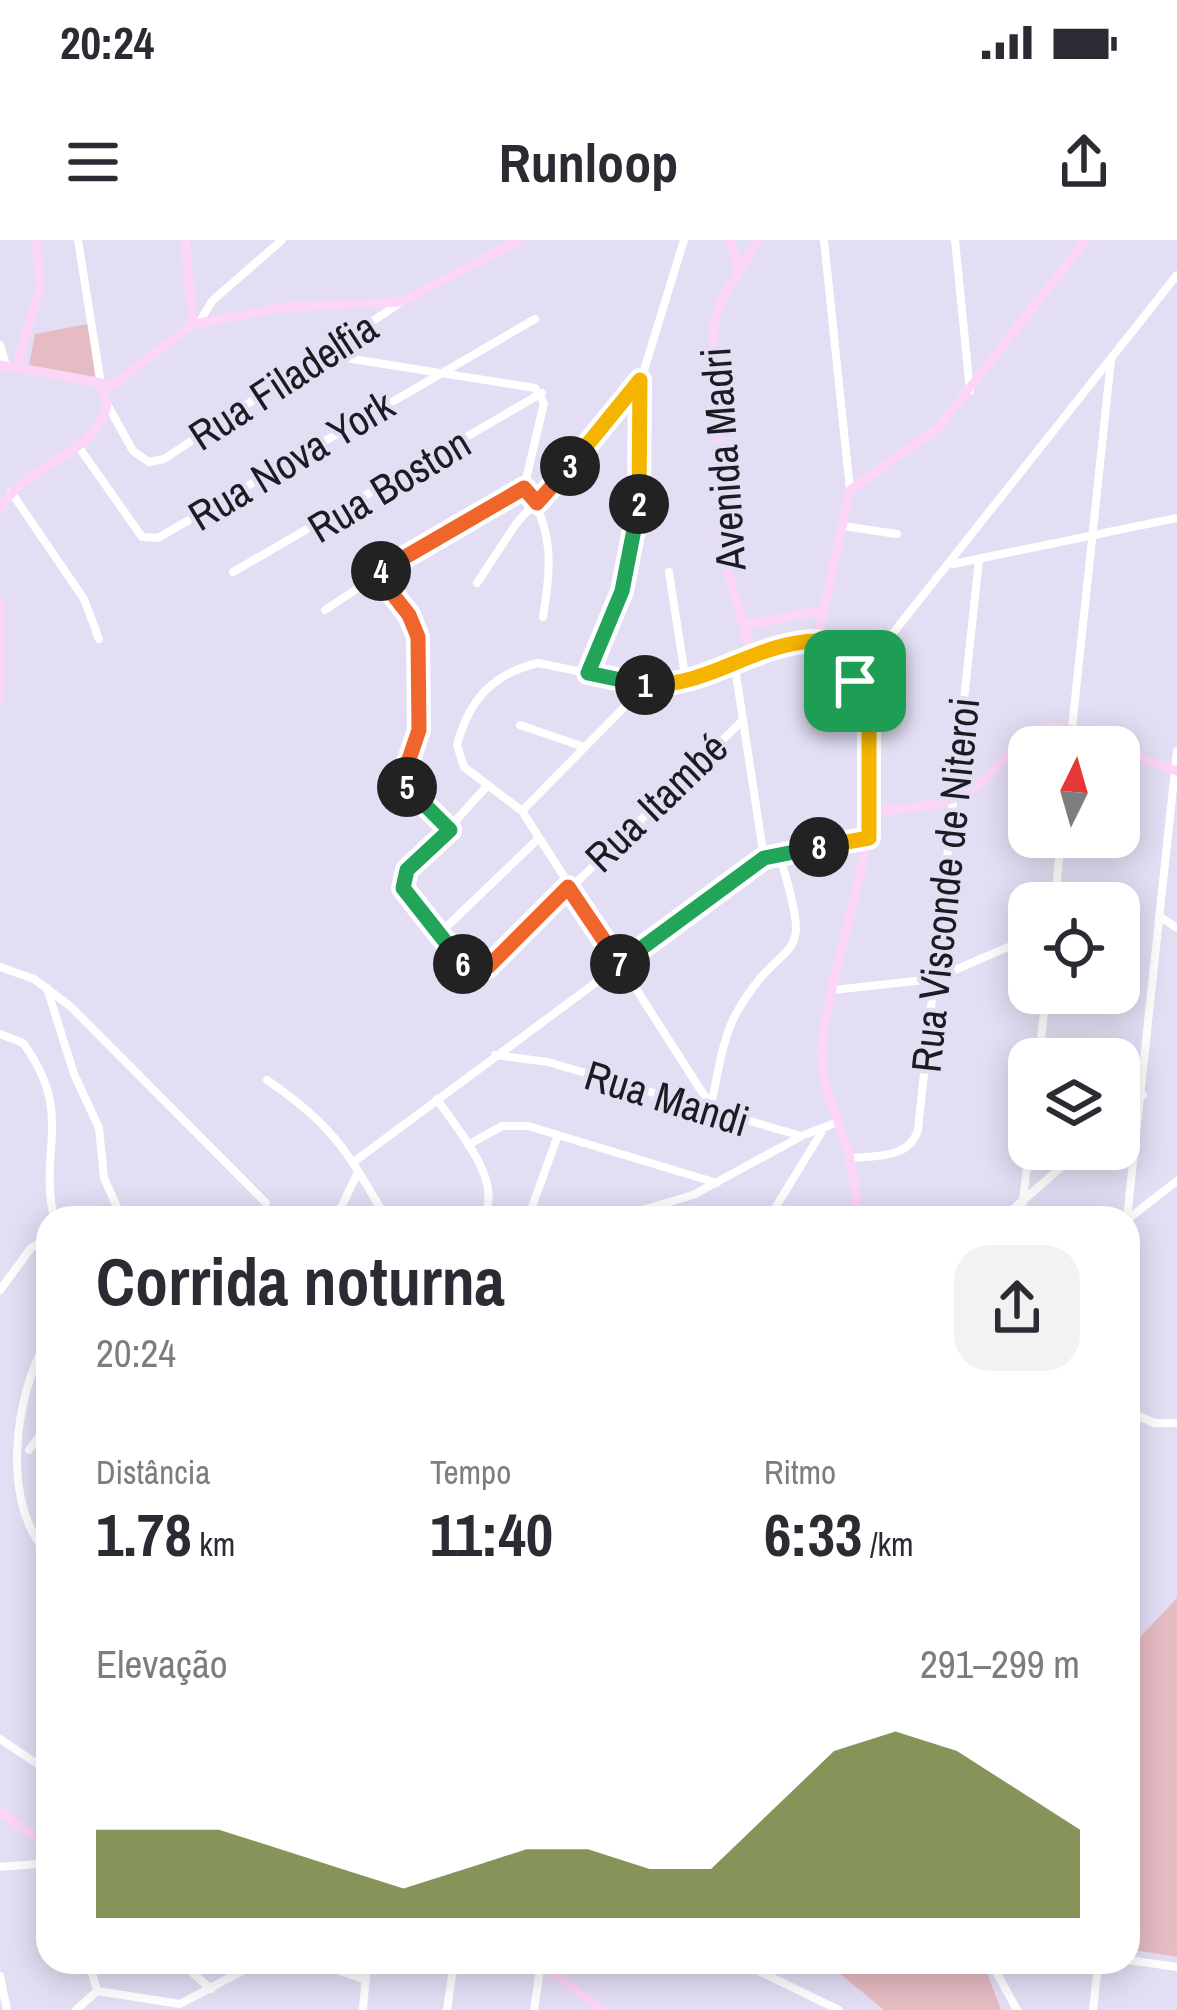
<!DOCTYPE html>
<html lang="pt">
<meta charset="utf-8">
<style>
:root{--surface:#fff;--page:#f2f2f3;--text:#2b2b33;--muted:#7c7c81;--accent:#536713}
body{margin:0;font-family:"Archivo Narrow",sans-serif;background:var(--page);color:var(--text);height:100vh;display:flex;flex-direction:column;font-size:45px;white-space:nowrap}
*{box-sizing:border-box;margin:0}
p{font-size:39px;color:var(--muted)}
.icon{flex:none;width:66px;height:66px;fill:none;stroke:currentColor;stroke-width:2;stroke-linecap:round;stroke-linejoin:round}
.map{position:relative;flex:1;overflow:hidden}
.side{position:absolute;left:36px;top:966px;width:1104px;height:768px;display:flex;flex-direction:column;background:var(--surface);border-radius:36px;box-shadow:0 6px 30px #0003}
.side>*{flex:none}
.needle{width:78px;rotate:5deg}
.buttons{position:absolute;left:1008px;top:486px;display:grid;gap:24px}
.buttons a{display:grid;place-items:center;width:132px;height:132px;border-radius:24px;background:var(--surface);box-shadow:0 6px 30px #0003;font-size:60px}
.pin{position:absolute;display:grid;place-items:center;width:102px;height:102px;color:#fff;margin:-51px;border-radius:24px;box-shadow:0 6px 18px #0006}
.km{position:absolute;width:60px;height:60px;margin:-30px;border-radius:50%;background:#222;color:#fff;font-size:33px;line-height:60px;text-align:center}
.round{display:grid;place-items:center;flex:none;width:126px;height:126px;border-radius:36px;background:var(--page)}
.summary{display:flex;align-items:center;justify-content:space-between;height:204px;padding:0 60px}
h1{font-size:66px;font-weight:700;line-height:90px}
.figures{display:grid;grid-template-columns:repeat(3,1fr);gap:18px;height:204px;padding:12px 60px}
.figures div{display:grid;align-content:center}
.figures b{font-size:60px;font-weight:700}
.figures small{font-size:33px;font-weight:400}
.figures p{font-size:33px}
.chart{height:336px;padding:24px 60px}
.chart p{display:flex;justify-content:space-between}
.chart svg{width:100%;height:216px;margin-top:12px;fill:var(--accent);opacity:.7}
.status{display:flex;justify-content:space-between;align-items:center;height:84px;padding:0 60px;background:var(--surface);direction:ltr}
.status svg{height:33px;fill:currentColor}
header{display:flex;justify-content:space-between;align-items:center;height:156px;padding:0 60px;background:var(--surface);font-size:54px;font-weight:700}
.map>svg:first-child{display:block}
.green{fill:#e6bbc3}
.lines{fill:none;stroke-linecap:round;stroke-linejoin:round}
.minor{stroke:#fff;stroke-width:8}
.major{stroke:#fdd6f7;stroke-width:9}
.split-1-casing{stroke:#fff;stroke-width:24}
.split-2-casing{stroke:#fff;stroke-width:24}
.split-3-casing{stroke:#fff;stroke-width:24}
.split-4-casing{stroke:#fff;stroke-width:24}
.split-5-casing{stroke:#fff;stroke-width:24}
.split-6-casing{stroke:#fff;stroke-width:24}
.split-7-casing{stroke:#fff;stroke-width:24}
.split-8-casing{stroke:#fff;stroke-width:24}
.split-9-casing{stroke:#fff;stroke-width:24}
.split-1{stroke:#f5b400;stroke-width:15}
.split-2{stroke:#22a559;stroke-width:15}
.split-3{stroke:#f5b400;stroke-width:15}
.split-4{stroke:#f0652b;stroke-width:15}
.split-5{stroke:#f0652b;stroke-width:15}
.split-6{stroke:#22a559;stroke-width:15}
.split-7{stroke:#f0652b;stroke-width:15}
.split-8{stroke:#22a559;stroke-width:15}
.split-9{stroke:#f5b400;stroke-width:15}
.labels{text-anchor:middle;stroke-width:9;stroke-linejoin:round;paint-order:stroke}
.street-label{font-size:42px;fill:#1d1b22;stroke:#e3def4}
</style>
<div class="status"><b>20:24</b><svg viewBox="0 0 49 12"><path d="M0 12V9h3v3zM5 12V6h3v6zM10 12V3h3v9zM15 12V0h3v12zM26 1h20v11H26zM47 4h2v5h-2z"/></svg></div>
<header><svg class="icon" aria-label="menu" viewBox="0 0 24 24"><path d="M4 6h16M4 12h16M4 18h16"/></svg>Runloop<svg class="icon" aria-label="share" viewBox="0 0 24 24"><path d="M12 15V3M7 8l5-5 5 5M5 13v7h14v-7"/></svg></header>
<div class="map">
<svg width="1177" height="1770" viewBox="0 0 1177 1770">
<rect width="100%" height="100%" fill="#e3def4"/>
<g class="green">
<path d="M88,84L95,137L29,125L35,94Z"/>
<path d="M1177,1358V1717L1128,1709V1410Z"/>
<path d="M826,1722H983L1001,1770H884Z"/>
</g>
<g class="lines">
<g class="minor">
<path d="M78,0L101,144"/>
<path d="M824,0L850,250"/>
<path d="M955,0L970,151"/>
<path d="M199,83L212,61L282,0"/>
<path d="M0,105L6,125"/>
<path d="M327,115L535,148L544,163L524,248"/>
<path d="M107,164L133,211L149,222L164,219L400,63"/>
<path d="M78,206L142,297L158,298L535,79"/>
<path d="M524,248C555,286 551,331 543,377"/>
<path d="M11,252L84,359L99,399"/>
<path d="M843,286L897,294"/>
<path d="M953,324L1177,278"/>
<path d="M233,332L542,153"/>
<path d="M669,332L686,442"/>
<path d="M377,334C421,389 430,424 418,496C416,512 405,525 404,541L450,590"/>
<path d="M477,343L516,284L640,141"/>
<path d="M325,370L443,292L524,248"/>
<path d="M734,421L764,618"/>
<path d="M588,433L630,324L639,275L641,140L684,0"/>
<path d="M855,441L1177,35"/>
<path d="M520,485L584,507"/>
<path d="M1070,507L1111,120"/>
<path d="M488,545L401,641L464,725L477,731L498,719L742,481"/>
<path d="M522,571L646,445"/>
<path d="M1055,663L1061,597"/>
<path d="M1159,676L1177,688"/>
<path d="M439,694L539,598"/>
<path d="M0,727L34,739L70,766L266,963"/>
<path d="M47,748L74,834L99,888L104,938L122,978"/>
<path d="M833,750L934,739L1029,698"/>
<path d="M0,794L23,803C75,874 38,909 54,978"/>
<path d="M495,815L548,822L801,896L838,882"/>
<path d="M1039,819L1046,753"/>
<path d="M267,840C333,885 347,911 386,978"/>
<path d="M437,859C457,890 505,941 483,978"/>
<path d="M711,864C718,835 722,798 737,772C786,686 817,736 779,614"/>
<path d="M711,866L522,571L464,527L457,505C469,460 492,434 538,423C638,442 655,460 752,413"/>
<path d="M1119,876L1143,855"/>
<path d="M468,905L502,886H528L717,943"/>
<path d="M850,918C875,916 909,919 918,890L979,319"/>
<path d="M355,921L764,618L868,598"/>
<path d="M336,978L358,932"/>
<path d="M528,978L558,895"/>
<path d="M615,978L693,955L800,897"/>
<path d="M769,978L821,893"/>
<path d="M1003,978L1082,909"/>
<path d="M1021,978L1029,909"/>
<path d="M1127,978L1177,511"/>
<path d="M1128,979L1177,941"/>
<path d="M0,1050L31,1008L48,998"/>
<path d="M48,1098C14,1156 0,1263 48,1314"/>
<path d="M1128,1171L1154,1183H1177"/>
<path d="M29,1210L48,1184"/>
<path d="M0,1499L48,1531"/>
<path d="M0,1627L48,1623"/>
<path d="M1128,1720L1177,1727"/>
<path d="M89,1722L97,1751"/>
<path d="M180,1722L211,1749"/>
<path d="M315,1722L366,1740"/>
<path d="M740,1722L839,1770"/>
<path d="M991,1722L1017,1770"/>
<path d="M553,1733L580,1722"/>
<path d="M0,1736L7,1770"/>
<path d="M97,1751L180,1764L259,1722"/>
<path d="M76,1770L97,1751"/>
<path d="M363,1770L367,1722"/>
<path d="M447,1770L454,1722"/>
<path d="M534,1770L541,1723"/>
<path d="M1093,1770L1097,1734L1106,1722"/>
</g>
<g class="major">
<path d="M185,0L193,84"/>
<path d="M730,0L738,29"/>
<path d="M758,0L721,61L713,87L723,315L752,413L817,401"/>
<path d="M0,125L113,145L193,84L286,67L401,62L520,0"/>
<path d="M16,127L40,49L36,0"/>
<path d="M0,270C23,223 97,217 107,164L101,144"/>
<path d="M0,361V460"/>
<path d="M744,385L824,370"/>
<path d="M817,401C830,413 845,427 855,441C913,527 828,715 822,809C820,848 839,878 849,915C854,935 856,957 859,978"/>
<path d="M817,401L850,250L938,188L1086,0"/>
<path d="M1119,511L1177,531"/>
<path d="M871,572C898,569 929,568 954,558C1028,526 1012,450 1110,507"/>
<path d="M0,1572L48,1606"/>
<path d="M539,1722L603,1770"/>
</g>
</g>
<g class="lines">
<defs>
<path id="split-1" d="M645,445C707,448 755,402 817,401L855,441"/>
<path id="split-2" d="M639,264L622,351L588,433L645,445"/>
<path id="split-3" d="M570,226L640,140L639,264"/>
<path id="split-4" d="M381,331L524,248L537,263L570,226"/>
<path id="split-5" d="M381,331L377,334L409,375L418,397L419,490L404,534L407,547"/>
<path id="split-6" d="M407,547L450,590L407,630L403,648L463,724"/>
<path id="split-7" d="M463,724L477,731L488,727L568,647L620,724"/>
<path id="split-8" d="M620,724L764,618L819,607"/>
<path id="split-9" d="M819,607L869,598V480L855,441"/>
</defs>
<use href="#split-1" class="split-1-casing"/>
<use href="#split-2" class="split-2-casing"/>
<use href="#split-3" class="split-3-casing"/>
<use href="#split-4" class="split-4-casing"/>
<use href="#split-5" class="split-5-casing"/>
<use href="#split-6" class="split-6-casing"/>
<use href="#split-7" class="split-7-casing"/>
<use href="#split-8" class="split-8-casing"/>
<use href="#split-9" class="split-9-casing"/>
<use href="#split-1" class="split-1"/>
<use href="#split-2" class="split-2"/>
<use href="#split-3" class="split-3"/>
<use href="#split-4" class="split-4"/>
<use href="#split-5" class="split-5"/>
<use href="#split-6" class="split-6"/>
<use href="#split-7" class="split-7"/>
<use href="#split-8" class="split-8"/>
<use href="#split-9" class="split-9"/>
</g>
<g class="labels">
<g class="street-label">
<text transform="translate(283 141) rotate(-33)" y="15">Rua Filadelfia</text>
<text transform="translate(723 219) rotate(-94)" y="15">Avenida Madri</text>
<text transform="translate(291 220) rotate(-31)" y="15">Rua Nova York</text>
<text transform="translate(389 245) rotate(-31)" y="15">Rua Boston</text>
<text transform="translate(656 562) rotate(-44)" y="15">Rua Itambé</text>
<text transform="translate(945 645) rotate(-84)" y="15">Rua Visconde de Niteroi</text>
<text transform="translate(667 858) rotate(17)" y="15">Rua Mandi</text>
</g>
</g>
</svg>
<div class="buttons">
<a><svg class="needle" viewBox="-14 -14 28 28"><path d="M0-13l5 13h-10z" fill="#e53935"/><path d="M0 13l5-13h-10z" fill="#7c7c81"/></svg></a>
<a><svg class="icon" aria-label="locate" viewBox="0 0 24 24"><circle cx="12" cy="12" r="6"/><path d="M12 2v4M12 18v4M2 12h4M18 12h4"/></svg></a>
<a><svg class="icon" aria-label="layers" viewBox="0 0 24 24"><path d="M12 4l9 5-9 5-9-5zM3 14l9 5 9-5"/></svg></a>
</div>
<div class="pin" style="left:855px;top:441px;background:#1e9e55"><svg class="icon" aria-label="arrive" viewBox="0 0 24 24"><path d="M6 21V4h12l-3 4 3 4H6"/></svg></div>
<b class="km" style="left:645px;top:445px">1</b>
<b class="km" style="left:639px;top:264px">2</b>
<b class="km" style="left:570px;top:226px">3</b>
<b class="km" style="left:381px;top:331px">4</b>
<b class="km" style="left:407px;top:547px">5</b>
<b class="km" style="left:463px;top:724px">6</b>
<b class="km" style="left:620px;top:724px">7</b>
<b class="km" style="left:819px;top:607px">8</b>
<section class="side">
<div class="summary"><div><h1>Corrida noturna</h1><p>20:24</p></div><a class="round"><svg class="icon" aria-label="share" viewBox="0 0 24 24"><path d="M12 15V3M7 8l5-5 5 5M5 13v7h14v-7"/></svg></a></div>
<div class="figures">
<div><p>Distância</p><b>1.78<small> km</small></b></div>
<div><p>Tempo</p><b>11:40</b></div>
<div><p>Ritmo</p><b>6:33<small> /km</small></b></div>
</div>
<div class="chart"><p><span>Elevação</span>291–299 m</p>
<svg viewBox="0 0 160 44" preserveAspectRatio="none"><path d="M0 44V26L10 26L20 26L30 30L40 34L50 38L60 34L70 30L80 30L90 34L100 34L110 22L120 10L130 6L140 10L150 18L160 26V44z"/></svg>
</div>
</section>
</div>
